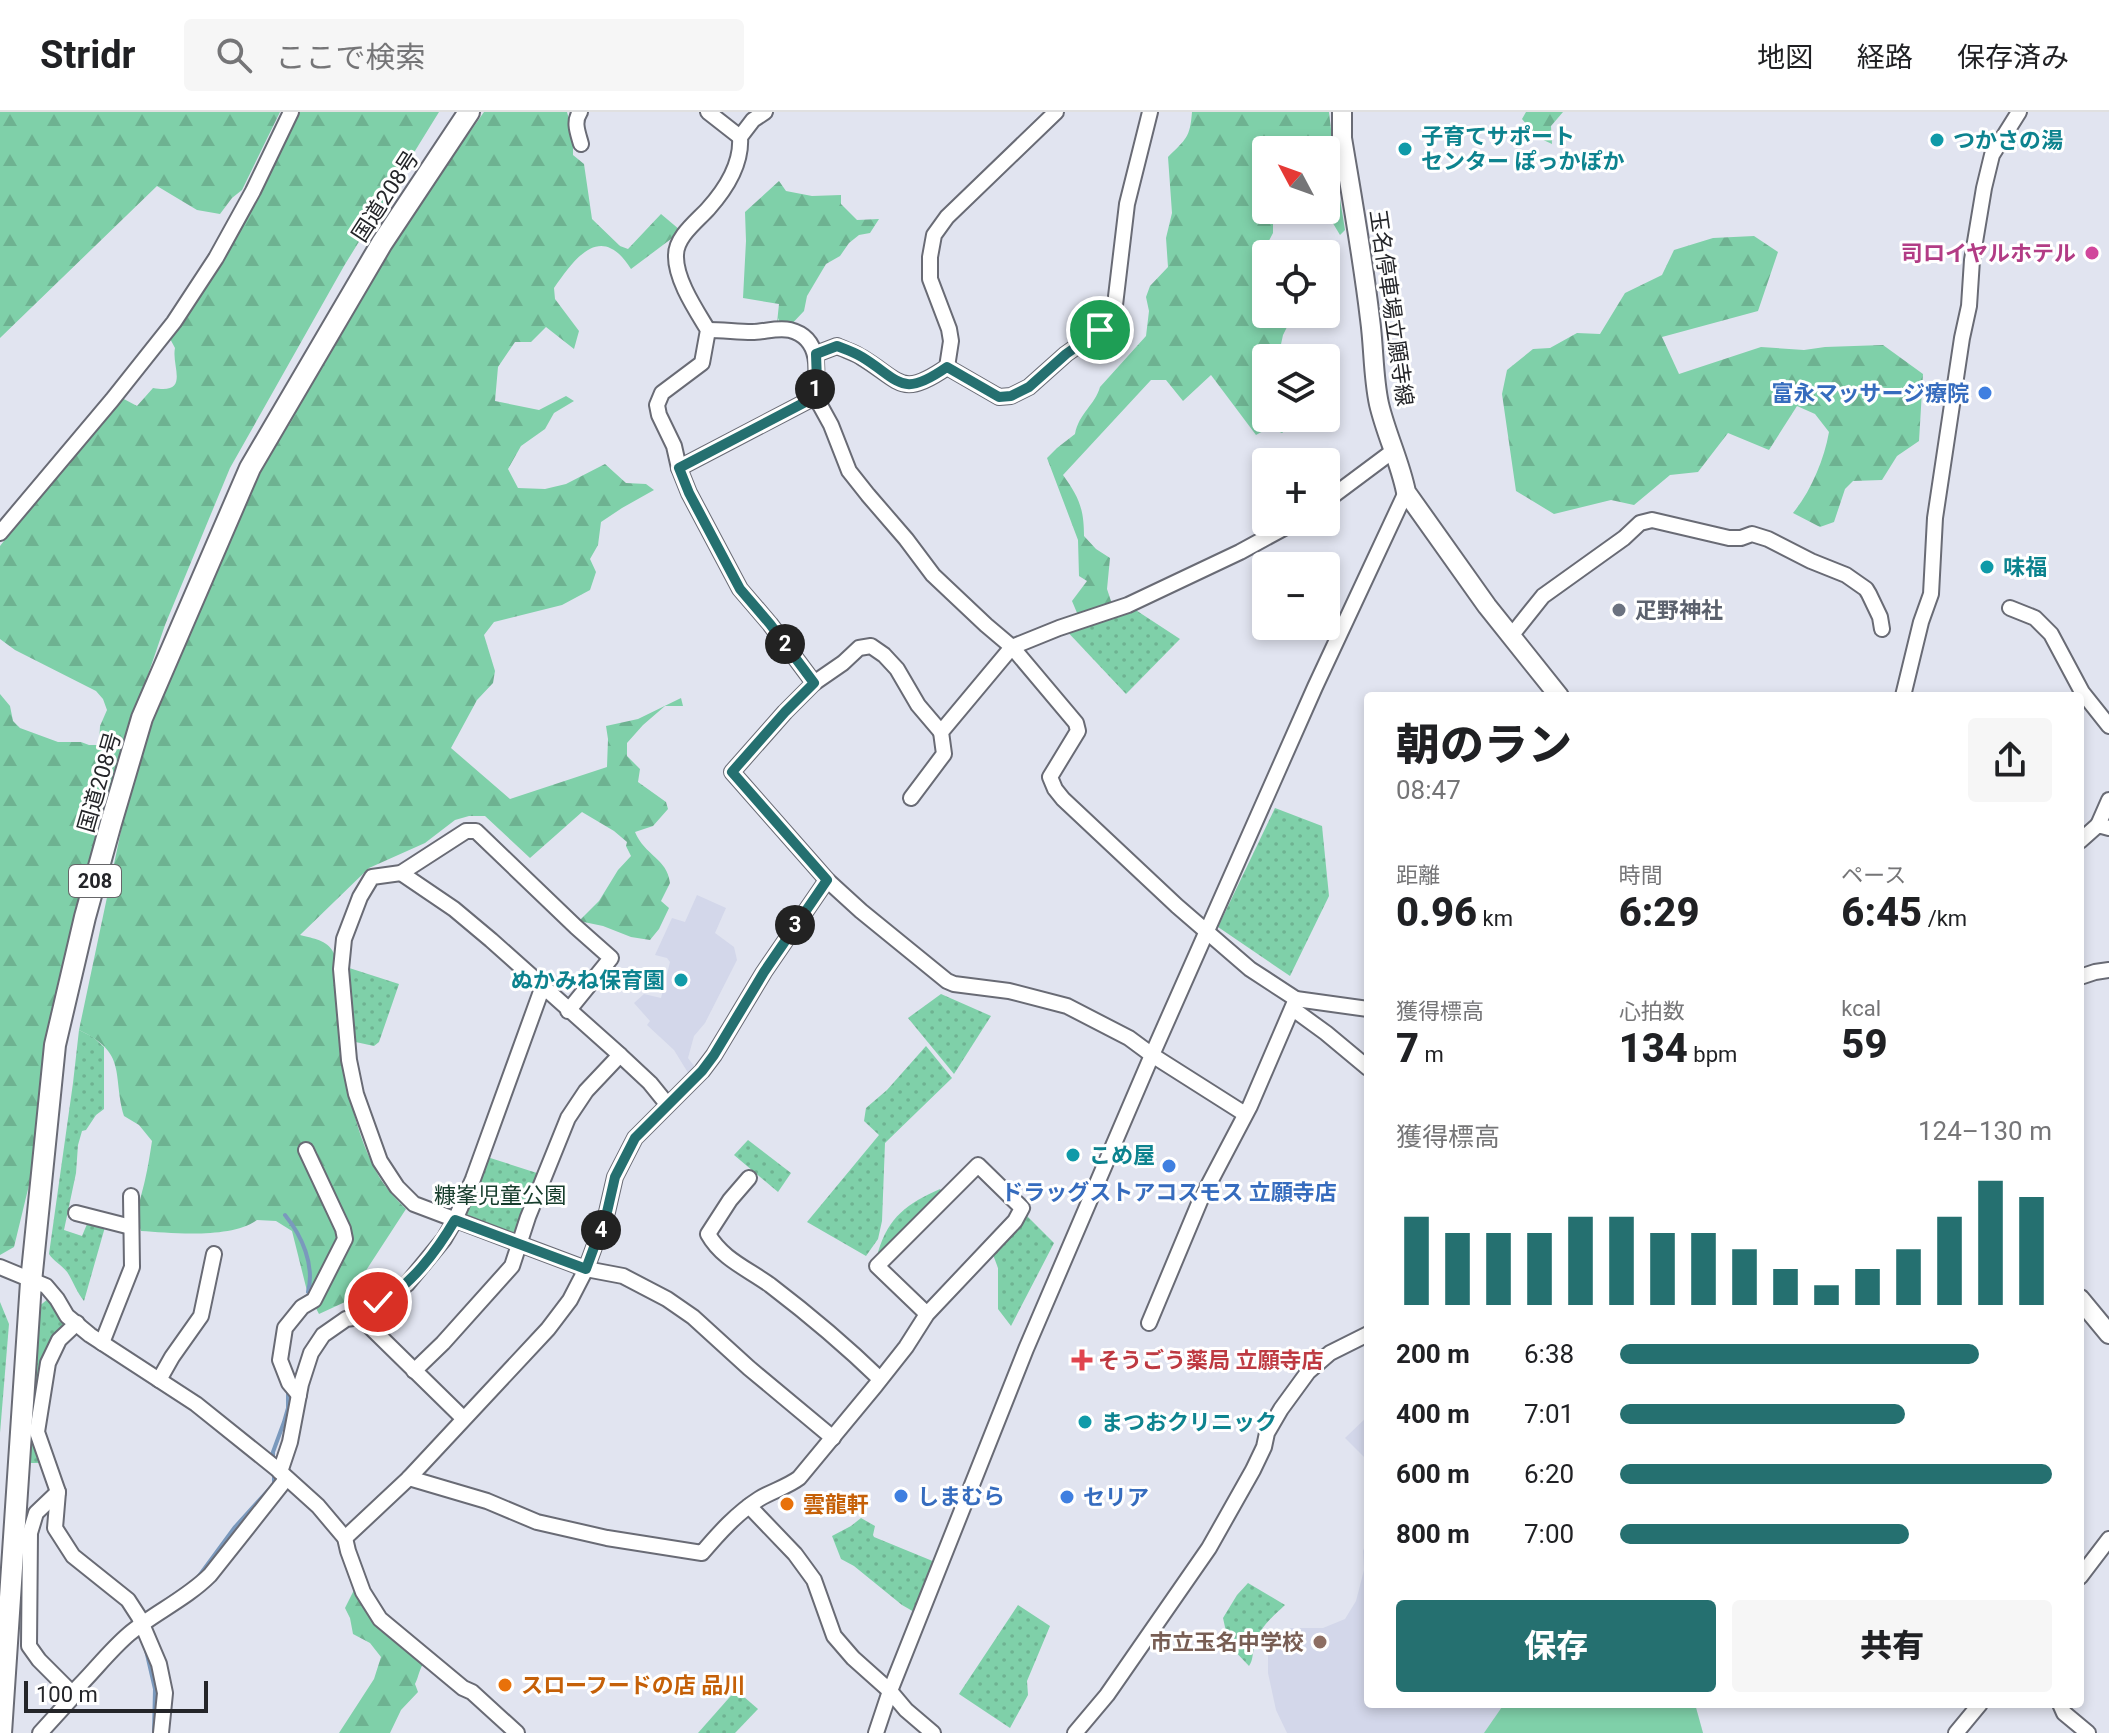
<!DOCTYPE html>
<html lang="ja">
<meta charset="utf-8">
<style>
:root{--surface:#fff;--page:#f6f6f6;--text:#202124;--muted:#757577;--line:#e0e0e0;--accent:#257070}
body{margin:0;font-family:Roboto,"Noto Sans JP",sans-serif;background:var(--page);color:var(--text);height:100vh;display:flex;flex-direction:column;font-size:30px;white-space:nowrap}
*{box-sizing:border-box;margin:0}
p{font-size:26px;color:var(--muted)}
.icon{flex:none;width:44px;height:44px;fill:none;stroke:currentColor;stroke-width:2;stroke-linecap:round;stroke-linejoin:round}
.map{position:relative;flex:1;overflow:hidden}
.panel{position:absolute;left:1364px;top:580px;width:720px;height:1016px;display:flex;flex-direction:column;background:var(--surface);border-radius:8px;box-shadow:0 4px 12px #0003}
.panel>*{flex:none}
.needle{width:52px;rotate:311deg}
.fabs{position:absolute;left:1252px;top:24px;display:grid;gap:16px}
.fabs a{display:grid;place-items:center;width:88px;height:88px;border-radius:8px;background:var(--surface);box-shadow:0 4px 12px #0003;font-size:40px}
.scale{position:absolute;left:24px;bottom:20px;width:184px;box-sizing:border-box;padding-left:8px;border:4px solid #242529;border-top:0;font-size:22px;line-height:28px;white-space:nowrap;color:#242529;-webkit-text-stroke:6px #fff;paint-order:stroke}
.pin{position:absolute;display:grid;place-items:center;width:68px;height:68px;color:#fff;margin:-34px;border:4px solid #fff;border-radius:50%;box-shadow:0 2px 8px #0007}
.km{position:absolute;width:40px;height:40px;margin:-20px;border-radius:50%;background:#222;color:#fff;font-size:22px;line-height:40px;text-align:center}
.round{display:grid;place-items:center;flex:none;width:84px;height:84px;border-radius:8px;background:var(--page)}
.overview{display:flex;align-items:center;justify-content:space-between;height:136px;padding:0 32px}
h1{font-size:44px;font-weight:800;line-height:60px}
.figures{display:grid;grid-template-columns:repeat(3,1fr);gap:12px;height:136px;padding:8px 32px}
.figures div{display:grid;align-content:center}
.figures b{font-size:40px;font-weight:800}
.figures small{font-size:22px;font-weight:400}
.figures p{font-size:22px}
.chart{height:224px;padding:16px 32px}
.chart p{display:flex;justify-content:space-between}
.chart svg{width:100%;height:144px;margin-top:8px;stroke:var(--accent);stroke-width:6}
.cta{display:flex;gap:16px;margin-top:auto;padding:16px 32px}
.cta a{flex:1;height:92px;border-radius:8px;background:var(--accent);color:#fff;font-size:32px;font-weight:800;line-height:92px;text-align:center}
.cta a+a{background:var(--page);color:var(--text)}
ul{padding:0 32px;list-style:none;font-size:26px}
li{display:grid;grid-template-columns:128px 96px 1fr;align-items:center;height:60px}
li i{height:20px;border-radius:10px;background:var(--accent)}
header{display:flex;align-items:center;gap:48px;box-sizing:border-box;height:112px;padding:0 40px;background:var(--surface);border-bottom:2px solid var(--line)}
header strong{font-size:38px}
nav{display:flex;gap:44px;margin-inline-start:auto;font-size:28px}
.search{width:560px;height:72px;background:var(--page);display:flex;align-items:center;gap:20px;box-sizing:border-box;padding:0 28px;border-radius:8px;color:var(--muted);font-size:30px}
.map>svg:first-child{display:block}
.built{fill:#d3d7ea}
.grass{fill:url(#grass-dots)}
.forest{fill:url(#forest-firs)}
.garden{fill:#7fd0a9}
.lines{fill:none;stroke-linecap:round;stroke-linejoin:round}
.stream{stroke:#7a99bd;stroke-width:4}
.minor-casing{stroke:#696b75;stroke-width:18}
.major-casing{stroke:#696b75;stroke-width:22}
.highway-casing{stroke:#696b75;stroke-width:24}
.minor{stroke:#fff;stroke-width:14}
.major{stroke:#fff;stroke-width:18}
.highway{stroke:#fff;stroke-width:20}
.route-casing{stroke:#fff;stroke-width:16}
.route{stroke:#257070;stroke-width:10}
.culture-dot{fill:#0f9aa8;stroke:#fff;stroke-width:3}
.hotel-dot{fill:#d1479c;stroke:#fff;stroke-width:3}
.shop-dot{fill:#3f7fe0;stroke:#fff;stroke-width:3}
.worship-dot{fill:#6b7280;stroke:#fff;stroke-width:3}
.health-dot{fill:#e0444e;stroke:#fff;stroke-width:3}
.food-dot{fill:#e8710a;stroke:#fff;stroke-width:3}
.education-dot{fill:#8d6e63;stroke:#fff;stroke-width:3}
.labels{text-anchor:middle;stroke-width:6;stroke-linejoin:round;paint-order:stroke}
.shield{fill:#fff;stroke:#666669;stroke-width:2}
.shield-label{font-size:20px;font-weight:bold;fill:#242529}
.culture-label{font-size:22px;font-weight:bold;fill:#0d838f;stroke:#fff;text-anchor:start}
.street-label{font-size:22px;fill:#242529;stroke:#fff}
.hotel-label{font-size:22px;font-weight:bold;fill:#b23c85;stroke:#fff;text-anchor:end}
.shop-label{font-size:22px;font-weight:bold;fill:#366cbe;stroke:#fff;text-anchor:start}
.worship-label{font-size:22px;font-weight:bold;fill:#5b616d;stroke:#fff;text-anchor:start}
.park-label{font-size:22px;fill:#163d2c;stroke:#fff}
.health-label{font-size:22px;font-weight:bold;fill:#be3a42;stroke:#fff;text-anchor:start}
.food-label{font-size:22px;font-weight:bold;fill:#c56008;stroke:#fff;text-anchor:start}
.education-label{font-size:22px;font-weight:bold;fill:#785e54;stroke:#fff;text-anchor:end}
</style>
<header>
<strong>Stridr</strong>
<div class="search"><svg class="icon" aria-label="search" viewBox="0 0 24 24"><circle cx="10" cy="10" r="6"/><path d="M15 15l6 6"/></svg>ここで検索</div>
<nav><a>地図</a><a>経路</a><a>保存済み</a></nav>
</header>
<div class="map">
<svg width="2109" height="1621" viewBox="0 0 2109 1621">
<defs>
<pattern id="grass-dots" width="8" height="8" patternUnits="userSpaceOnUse" patternTransform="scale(2)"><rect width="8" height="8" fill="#7fd0a9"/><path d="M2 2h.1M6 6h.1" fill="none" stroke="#6eb291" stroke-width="1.8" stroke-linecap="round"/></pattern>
<pattern id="forest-firs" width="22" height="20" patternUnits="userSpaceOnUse" patternTransform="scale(2)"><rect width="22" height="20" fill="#7fd0a9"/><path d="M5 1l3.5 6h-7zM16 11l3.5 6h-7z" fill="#6eb291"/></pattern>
</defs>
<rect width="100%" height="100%" fill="#e1e4f0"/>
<g class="built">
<path d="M697,783L726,796L715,821L734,835L737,848L705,911L694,924L688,946L694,954L700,956L690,964L674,938L647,913L650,909L634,891L644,882L661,886L670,850L667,846L655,843L672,806L685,810Z"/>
<path d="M1368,1304V1349L1345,1326Z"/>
<path d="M1368,1426V1592H1695L1703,1621H1287L1276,1598L1268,1561V1537L1276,1523L1289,1516H1323L1345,1507L1356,1489L1364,1458L1363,1439Z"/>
</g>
<g class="grass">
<path d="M1128,493L1180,527L1126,582L1063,515Z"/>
<path d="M1275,696L1322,714L1329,784L1290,864L1218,815Z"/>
<path d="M343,854L399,872L379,930L374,934L351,929Z"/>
<path d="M941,882L991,904L954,962L908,906Z"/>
<path d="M79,918L93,925L104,935V997L96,1003L86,1018L82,1019L78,1033L76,1061L64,1118L82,1124L90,1105L105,1115L84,1189C77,1180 74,1172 69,1163C64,1154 54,1150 49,1142L73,971Z"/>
<path d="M926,934L952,966L885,1031L882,1109L878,1127L866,1144L807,1110L879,1023L864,1009L866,996L887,978Z"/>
<path d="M748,1028L791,1061L778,1080L734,1043Z"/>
<path d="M484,1044L540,1062L517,1122L512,1123L461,1108Z"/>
<path d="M940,1077L943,1081L881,1143L878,1140C889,1104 907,1092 940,1077Z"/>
<path d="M1025,1102L1054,1131L1011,1214L998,1197V1156L992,1140Z"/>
<path d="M48,1187L63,1210L72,1218L44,1250L39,1263L30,1316L44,1351H23L38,1195Z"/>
<path d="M0,1190L9,1212L0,1321Z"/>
<path d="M861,1406L875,1414L873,1423L874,1425L935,1450L916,1501L902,1493L854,1454L841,1447L832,1424L851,1414Z"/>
<path d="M1248,1471L1285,1493C1271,1506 1258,1517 1254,1536C1252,1544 1253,1548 1249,1554L1229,1533L1223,1506L1237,1483Z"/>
<path d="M1018,1493L1050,1514L1027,1569L1028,1583L1010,1616L959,1582Z"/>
<path d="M736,1578L758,1597L735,1621H698Z"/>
</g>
<g class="forest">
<path d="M0,0H280L242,78L232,86L220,102L197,98L157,74L0,226Z"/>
<path d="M296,0H439L344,154L230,356L165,513L105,689L49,932L29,1073L14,1135L0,1143V582L10,594L13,609L20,616L58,630H81L89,633H99L100,614L107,598L103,587L96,579L15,538L0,527V434L115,287L122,286L137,294L153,276C191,283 171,254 175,236L168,223L228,139L279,40Z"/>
<path d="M484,0H567L573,22V43L584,52L592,107L620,134L628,137L661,102L680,118L671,127L631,157C601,109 575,146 554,176L555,187L579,219L574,237L546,215L531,230H515L498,255L495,289L539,298L566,284L574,289L554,301L545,317L521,334L508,357L518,376L545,377L566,372L605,352L626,371L646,372L654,378L622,396L601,410L598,433L590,447L596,460L590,478L562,493L494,510L484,523L495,559L493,571L477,588L451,636L510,687L607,655L608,627L606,614L638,607L681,586L683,594H665L643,613L627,631V644L640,657L638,670L666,690L668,697L653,714L635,720C645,744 667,746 670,771L661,789L669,796L659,817L650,828L631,825L603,814L579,809L599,789L618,758L631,744L626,734L627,730L614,719L582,700L530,746L485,704H469L455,708L425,731L369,756L300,823C310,826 325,827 332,838C342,852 338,894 339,911C342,957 354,1018 376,1059C383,1073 394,1085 406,1097L365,1160L383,1175L379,1178H371L319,1202L307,1179L292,1119L276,1109L257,1108C231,1127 172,1121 141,1119C134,1102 141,1086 145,1068C148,1055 150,1042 152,1029L139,1013L124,1004C112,962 128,941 79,918L129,681L157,598L226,431L256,368L314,262L367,174L412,102Z"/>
<path d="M1192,0H1329L1337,69L1345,118L1340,123L1325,98L1326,38H1266V98H1273V121L1265,136L1264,152L1266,155V202H1284L1289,211L1283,223L1278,246H1266V306H1299L1282,321C1271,316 1266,317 1256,323L1211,263L1183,289L1166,268H1151L1063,363C1079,385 1084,397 1084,424L1096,437L1110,446L1107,477L1114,498L1080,508L1072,489L1087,469L1079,464L1078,428L1047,346L1057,336L1075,322C1079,301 1095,293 1100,275L1146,224L1149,199L1146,185L1150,174L1168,155L1166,126L1172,101L1168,45C1186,27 1190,26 1192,0Z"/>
<path d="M1526,0H1563L1551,14L1552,32L1537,25L1522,7Z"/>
<path d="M779,69L786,79L812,84L841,83V92L857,108L879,107L870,121L859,123L849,131L840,144L826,152L807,184L804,199L787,217L779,216V206L777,211L779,192L743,186L746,129L745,100Z"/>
<path d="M1754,124L1778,140L1758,199L1662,225L1679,262L1761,235L1804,238L1825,235L1883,233L1923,262L1919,329L1897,344L1882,368L1853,369L1845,377L1834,410L1820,415L1793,401C1811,379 1824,348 1829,320L1815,302L1797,294L1769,338L1728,321L1698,360L1670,363L1634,393L1611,388L1554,402L1516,379L1502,282L1507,258L1533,237L1550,236L1577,221L1600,222L1625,181L1662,163L1674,138L1713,126Z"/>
<path d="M354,1478L373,1507L425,1549C419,1557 419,1564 415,1572L418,1580L401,1598L390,1621H339L374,1567L381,1545L370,1531L353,1522L350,1506L345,1496Z"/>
</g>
<path class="garden" d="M1504,1592H1695L1703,1621H1484Z"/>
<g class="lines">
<g class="stream">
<path d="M285,1103C302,1124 315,1153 308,1180"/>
<path d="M273,1347V1340L284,1310L288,1296V1278"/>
<path d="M199,1464L235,1415L274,1372V1360"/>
<path d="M164,1490L193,1470"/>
<path d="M146,1538L155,1577L154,1621"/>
</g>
<defs>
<g id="minor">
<path d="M580,0C573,10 578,21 581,32"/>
<path d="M708,0L740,25"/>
<path d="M765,0L753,8L740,25C742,52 725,78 708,97C696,110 676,125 676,143C675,167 696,198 708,218L702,251L662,281L657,293L659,303L674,334L679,356L689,381L740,477L770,512L814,571L785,600L732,660L827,768L861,799L947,869L954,872L1009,879L1067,894L1129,926L1152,943L1245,1002"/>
<path d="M708,218C723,218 738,220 752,220C764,220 778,215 790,218C822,226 818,261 813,286L820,293L831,313L849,359L868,383L906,427L933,463L986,513L1012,535L1076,611L1078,619L1050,665L1055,677L1063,687L1177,794L1250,857L1296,887L1368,897"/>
<path d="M816,242L837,234C845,238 854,240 861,245C901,269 901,287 947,255L951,229L949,217L930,167V145L934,123L947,105L1056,0"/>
<path d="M947,255L999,285L1011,284L1029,275L1066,242L1100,218L1111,205L1115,193L1127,92L1150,0"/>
<path d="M679,356L813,286"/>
<path d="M1326,389L1393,339"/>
<path d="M0,421L112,288L174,210L216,146L253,79L291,0"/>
<path d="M2010,496L2035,506L2051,522L2082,580L2109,614"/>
<path d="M1511,524L1543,484L1624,426L1640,411L1652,408L1729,426H1741L1752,422L1768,427L1811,449L1846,463L1866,477L1869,482L1880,505L1882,517"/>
<path d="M814,571L843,551L859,536L871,534L884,543L897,557L918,593L941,620"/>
<path d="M1903,584L1921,510L1931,482L1935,406L1962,226L1969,194L1972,148L1984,76L1992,43L2019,0"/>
<path d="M911,686L944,642L941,620L1012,535L1059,516L1128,493L1240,440L1295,410"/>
<path d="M2098,713L2109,688"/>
<path d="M2080,729L2098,713L2109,716"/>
<path d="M401,761L454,797L491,828L620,943L650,971L667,992"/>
<path d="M2080,865L2095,860L2109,858"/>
<path d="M1293,897L1326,921L1368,956"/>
<path d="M568,899L611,846L576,815L476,719H466L401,761L372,765L360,785L344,827L341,857L349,948L356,982L380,1049L397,1075L414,1092L586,1157L623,1164L667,1187L693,1205L749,1256L833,1326"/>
<path d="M749,1066L730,1088L708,1122C722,1147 748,1157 770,1173C808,1202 846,1234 880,1267"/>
<path d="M76,1101L131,1115"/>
<path d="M0,1155L46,1174L57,1187L67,1204L90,1223L196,1292L277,1357L318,1394L345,1426L348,1439L363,1480L380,1507L463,1576L472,1580L517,1621"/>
<path d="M360,1205L463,1306"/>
<path d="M77,1211L59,1228L48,1251L37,1320L58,1380L55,1416L73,1444L128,1488L139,1505L159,1552L165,1581L161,1621"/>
<path d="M1149,1211L1200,1089L1250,994L1296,887"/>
<path d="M102,1231L132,1155L131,1084"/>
<path d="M414,1259L443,1231L512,1154L528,1105L568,1006L586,979L620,943"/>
<path d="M159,1268L172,1245L201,1204L214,1142"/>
<path d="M299,1283L289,1271L280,1248L285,1216L302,1195L314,1188L345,1127L343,1117L306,1038"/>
<path d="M280,1360L290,1330L301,1272L311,1241L323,1223L346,1207L360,1205L378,1190L392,1184L407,1172L444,1127L455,1108L473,1067L543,874"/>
<path d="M409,1366L487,1389L537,1410L607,1426L702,1441C719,1421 737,1401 759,1387C772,1379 787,1375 799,1366L876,1273L906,1235L927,1202L1015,1109L1022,1096L978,1053L877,1154L927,1202"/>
<path d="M58,1380L36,1401L30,1421L29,1534L39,1548L72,1581"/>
<path d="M749,1394L795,1442L814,1468L834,1524L853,1546L890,1579L906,1598L933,1621"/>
<path d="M345,1426L409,1366L548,1217L570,1188L586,1157L607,1100L615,1065L635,1026L702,959L714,943L764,860L827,768"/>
<path d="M2080,1465L2109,1427"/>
<path d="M2060,1592L2064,1601L2088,1621"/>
<path d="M40,1621L71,1587L72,1581C92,1562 108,1540 129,1522C154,1501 186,1487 210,1463L286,1367"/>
<path d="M876,1621L890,1579L1026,1237L1152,943L1315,575L1406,380"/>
<path d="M1075,1621L1107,1583L1209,1436L1253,1358L1264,1335L1267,1321L1281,1297L1308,1260L1330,1241L1368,1222"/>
<path d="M1956,1621L1980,1592"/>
</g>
<g id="major">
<path d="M1342,0V26C1352,86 1363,147 1370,207C1374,236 1373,264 1379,292C1386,322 1400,350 1406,380L1487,494L1559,584"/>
<path d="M2080,1187L2109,1222"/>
</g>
<path id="highway" d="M1,1621L31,1170L55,933L85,805L111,711L142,606L250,356L382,131L469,0"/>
</defs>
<use href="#minor" class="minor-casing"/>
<use href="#major" class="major-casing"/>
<use href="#highway" class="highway-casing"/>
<use href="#minor" class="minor"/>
<use href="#major" class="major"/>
<use href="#highway" class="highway"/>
</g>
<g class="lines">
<defs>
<path id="route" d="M378,1190C409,1177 438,1137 455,1108L586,1157L607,1100L615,1065L635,1026L702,959L714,943L764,860L827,768L732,660L785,600L814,571L770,512L740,477L689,381L679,356L813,286L817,269L816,242L837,234C845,237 854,240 862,245C901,269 901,287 947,255L999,285L1011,284L1029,275L1066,242L1100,218"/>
</defs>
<use href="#route" class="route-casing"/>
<use href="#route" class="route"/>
</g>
<g class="culture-dot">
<circle cx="1937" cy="28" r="8"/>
<circle cx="1405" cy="37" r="8"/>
<circle cx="1987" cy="455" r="8"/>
<circle cx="681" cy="868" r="8"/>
<circle cx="1073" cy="1043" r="8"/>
<circle cx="1085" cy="1310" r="8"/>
</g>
<circle class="hotel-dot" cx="2092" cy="141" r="8"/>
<g class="shop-dot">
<circle cx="1985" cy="281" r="8"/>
<circle cx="1169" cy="1054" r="8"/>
<circle cx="901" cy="1384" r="8"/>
<circle cx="1067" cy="1385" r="8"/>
</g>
<circle class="worship-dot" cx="1619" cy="498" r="8"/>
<path class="health-dot" d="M1078 1236h8v8h8v8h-8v8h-8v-8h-8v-8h8z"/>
<g class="food-dot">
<circle cx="787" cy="1392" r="8"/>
<circle cx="505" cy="1573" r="8"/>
</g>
<circle class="education-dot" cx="1320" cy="1530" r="8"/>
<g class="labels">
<rect class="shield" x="69" y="753" width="52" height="32" rx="6"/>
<g class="shield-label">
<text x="95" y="776">208</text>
</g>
<g class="culture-label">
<text x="1421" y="32">子育てサポート<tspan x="1421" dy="25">センター ぽっかぽか</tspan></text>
<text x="1953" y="36">つかさの湯</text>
<text x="2003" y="463">味福</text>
<text x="665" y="876" text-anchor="end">ぬかみね保育園</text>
<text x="1089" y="1051">こめ屋</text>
<text x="1101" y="1318">まつおクリニック</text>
</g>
<g class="street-label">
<text transform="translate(385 84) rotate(-57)" y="8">国道208号</text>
<text transform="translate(1392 196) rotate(82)" y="8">玉名停車場立願寺線</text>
<text transform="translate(99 670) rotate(-74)" y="8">国道208号</text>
</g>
<g class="hotel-label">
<text x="2076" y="149">司ロイヤルホテル</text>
</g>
<g class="shop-label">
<text x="1969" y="289" text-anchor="end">富永マッサージ療院</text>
<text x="1169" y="1088" text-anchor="middle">ドラッグストアコスモス 立願寺店</text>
<text x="917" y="1392">しまむら</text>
<text x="1083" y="1393">セリア</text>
</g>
<g class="worship-label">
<text x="1635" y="506">疋野神社</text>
</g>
<g class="park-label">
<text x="500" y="1091">糠峯児童公園</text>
</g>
<g class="health-label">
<text x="1098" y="1256">そうごう薬局 立願寺店</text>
</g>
<g class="food-label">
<text x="803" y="1400">雲龍軒</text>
<text x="521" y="1581">スローフードの店 品川</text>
</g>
<g class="education-label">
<text x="1304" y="1538">市立玉名中学校</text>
</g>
</g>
</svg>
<div class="fabs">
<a><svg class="needle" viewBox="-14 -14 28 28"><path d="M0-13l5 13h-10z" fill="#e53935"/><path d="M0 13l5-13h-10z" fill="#757577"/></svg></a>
<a><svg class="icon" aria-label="locate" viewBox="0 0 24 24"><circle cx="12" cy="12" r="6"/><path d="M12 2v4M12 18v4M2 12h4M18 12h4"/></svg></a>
<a><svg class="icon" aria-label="layers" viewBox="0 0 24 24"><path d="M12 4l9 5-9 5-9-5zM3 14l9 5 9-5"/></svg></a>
<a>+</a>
<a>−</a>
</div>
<div class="scale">100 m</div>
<div class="pin" style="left:1100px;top:218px;background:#1e9e55"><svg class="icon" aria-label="arrive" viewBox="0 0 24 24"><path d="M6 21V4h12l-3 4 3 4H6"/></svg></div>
<div class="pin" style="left:378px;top:1190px;background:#d93025"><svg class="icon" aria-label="check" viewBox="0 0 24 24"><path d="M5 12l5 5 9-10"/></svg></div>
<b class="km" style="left:815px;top:277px">1</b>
<b class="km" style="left:785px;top:532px">2</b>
<b class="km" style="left:795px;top:813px">3</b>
<b class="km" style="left:601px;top:1118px">4</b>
<section class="panel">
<div class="overview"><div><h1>朝のラン</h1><p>08:47</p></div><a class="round"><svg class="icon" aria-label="share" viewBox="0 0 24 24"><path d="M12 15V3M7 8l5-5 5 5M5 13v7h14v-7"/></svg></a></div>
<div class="figures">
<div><p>距離</p><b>0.96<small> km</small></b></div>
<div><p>時間</p><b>6:29</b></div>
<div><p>ペース</p><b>6:45<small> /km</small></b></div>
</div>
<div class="figures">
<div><p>獲得標高</p><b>7<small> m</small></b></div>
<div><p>心拍数</p><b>134<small> bpm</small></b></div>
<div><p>kcal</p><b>59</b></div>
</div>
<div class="chart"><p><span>獲得標高</span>124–130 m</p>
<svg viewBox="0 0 160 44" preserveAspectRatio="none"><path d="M5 44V17M15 44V22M25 44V22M35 44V22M45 44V17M55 44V17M65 44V22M75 44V22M85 44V27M95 44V33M105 44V38M115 44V33M125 44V27M135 44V17M145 44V6M155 44V11"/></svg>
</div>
<ul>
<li><b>200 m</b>6:38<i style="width:83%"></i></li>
<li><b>400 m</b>7:01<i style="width:66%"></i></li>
<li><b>600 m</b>6:20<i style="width:100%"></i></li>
<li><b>800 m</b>7:00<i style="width:67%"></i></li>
</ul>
<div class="cta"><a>保存</a><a>共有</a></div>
</section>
</div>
